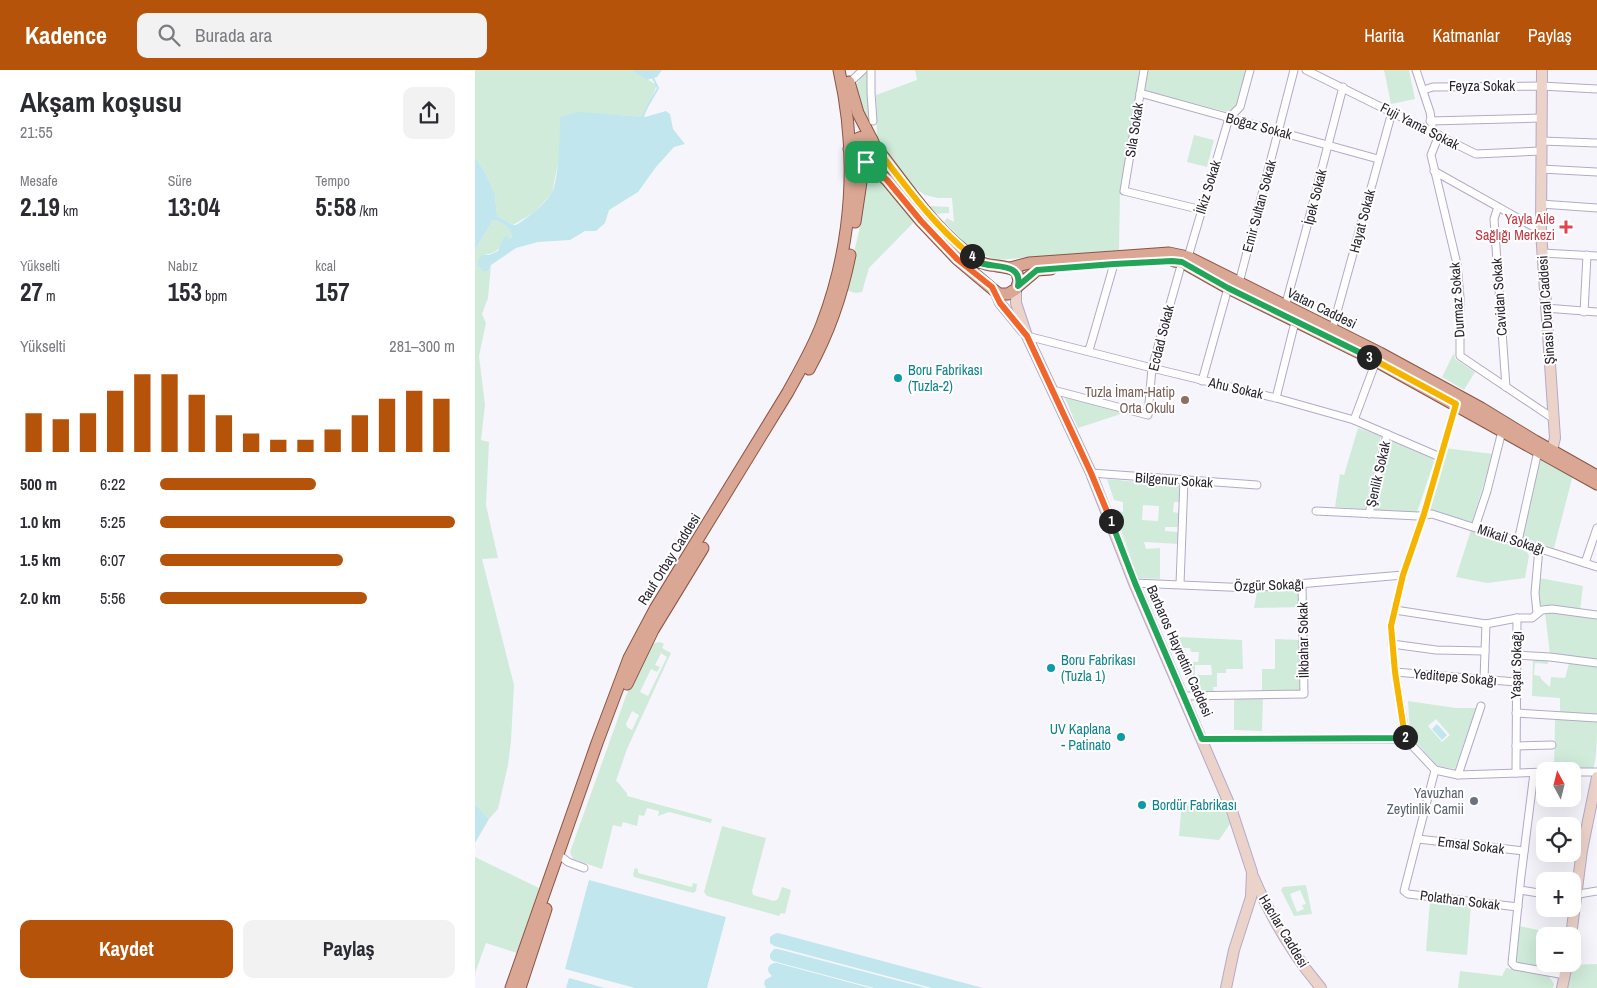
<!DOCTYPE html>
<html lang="tr">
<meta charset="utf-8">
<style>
:root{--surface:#fff;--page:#f2f2f3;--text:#2b2b33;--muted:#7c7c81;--accent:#b45309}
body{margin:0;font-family:"Archivo Narrow",sans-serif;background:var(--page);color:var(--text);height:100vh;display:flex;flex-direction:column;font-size:19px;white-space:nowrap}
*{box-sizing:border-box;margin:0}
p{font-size:16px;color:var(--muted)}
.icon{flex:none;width:28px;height:28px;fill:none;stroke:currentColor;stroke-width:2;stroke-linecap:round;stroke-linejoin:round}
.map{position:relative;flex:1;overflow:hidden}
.details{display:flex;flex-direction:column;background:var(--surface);width:475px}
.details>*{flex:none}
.needle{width:32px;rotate:353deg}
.tools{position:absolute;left:1061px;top:692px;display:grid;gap:10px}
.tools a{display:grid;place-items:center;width:45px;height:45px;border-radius:10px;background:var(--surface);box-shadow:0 5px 20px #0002;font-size:25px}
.pin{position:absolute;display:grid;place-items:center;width:42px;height:42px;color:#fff;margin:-21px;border-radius:10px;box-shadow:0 2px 8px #0006}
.km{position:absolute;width:25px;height:25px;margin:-12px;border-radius:50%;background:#222;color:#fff;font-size:14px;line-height:25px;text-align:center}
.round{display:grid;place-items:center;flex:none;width:52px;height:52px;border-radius:10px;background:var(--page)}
.overview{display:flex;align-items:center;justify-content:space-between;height:85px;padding:0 20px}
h1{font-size:28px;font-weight:700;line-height:38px}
.metrics{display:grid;grid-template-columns:repeat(3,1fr);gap:8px;height:85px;padding:5px 20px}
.metrics div{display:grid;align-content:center}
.metrics b{font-size:25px;font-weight:700}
.metrics small{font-size:14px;font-weight:400}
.metrics p{font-size:14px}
.chart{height:140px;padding:10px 20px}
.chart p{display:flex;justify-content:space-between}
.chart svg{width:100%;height:90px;margin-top:5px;stroke:var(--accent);stroke-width:6}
.primary-button{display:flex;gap:10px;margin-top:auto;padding:10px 20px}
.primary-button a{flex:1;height:58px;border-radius:10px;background:var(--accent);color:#fff;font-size:20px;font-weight:700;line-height:58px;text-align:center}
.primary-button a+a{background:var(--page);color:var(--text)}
ul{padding:0 20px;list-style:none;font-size:16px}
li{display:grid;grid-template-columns:80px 60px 1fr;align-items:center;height:38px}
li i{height:12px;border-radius:6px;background:var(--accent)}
header{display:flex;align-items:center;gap:30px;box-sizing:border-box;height:70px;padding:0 25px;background:var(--accent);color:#fff}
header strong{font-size:24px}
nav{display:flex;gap:28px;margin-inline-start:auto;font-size:18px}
.search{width:350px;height:45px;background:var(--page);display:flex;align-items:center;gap:12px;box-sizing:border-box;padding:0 18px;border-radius:10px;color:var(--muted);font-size:19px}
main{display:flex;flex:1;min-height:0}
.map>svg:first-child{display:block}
.green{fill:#d0ebda;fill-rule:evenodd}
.water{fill:#c1e6ed}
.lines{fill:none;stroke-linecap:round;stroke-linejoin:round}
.stream{stroke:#c1e6ed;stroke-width:2}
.street-casing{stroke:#b4a9c8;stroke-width:9}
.secondary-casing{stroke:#b4a9c8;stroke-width:12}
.primary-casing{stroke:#8c5444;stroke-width:13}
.street{stroke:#fff;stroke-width:7}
.secondary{stroke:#ecd3ca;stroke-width:10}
.primary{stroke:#daa795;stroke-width:11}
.split-1-casing{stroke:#fff;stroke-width:10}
.split-2-casing{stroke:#fff;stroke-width:10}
.split-3-casing{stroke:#fff;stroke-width:10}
.split-4-casing{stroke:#fff;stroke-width:10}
.split-5-casing{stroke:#fff;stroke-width:10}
.split-1{stroke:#f0652b;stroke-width:6}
.split-2{stroke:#22a559;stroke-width:6}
.split-3{stroke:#f5b400;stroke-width:6}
.split-4{stroke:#22a559;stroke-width:6}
.split-5{stroke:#f5b400;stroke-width:6}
.health-dot{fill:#e0444e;stroke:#fff;stroke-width:2}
.culture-dot{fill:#0f9aa8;stroke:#fff;stroke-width:2}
.education-dot{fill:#8d6e63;stroke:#fff;stroke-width:2}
.worship-dot{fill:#6b7280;stroke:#fff;stroke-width:2}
.labels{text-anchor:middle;stroke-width:4;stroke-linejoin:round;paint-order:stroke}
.street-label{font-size:14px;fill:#2a2531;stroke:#fff}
.health-label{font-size:14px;fill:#be3a42;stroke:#fff;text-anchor:end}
.culture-label{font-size:14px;fill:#0d838f;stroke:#fff;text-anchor:start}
.education-label{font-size:14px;fill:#785e54;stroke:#fff;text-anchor:end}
.worship-label{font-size:14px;fill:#5b616d;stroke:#fff;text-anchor:end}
</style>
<header>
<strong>Kadence</strong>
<div class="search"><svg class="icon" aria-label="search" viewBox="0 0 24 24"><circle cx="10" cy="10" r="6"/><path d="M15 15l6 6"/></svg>Burada ara</div>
<nav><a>Harita</a><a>Katmanlar</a><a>Paylaş</a></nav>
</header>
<main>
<section class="details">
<div class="overview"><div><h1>Akşam koşusu</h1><p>21:55</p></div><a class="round"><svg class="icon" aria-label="share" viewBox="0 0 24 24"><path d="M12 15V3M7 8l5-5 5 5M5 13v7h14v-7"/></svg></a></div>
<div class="metrics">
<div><p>Mesafe</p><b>2.19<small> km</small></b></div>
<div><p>Süre</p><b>13:04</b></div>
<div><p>Tempo</p><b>5:58<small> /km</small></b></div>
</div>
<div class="metrics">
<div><p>Yükselti</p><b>27<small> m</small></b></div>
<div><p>Nabız</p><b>153<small> bpm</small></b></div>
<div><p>kcal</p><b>157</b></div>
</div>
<div class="chart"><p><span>Yükselti</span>281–300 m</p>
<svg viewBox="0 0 160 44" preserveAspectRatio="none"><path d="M5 44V25M15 44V28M25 44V25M35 44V14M45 44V6M55 44V6M65 44V16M75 44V26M85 44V35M95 44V38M105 44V38M115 44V33M125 44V26M135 44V18M145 44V14M155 44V18"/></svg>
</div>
<ul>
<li><b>500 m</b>6:22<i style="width:53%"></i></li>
<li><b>1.0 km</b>5:25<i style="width:100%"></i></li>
<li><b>1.5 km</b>6:07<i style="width:62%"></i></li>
<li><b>2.0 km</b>5:56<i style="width:70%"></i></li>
</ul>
<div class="primary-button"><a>Kaydet</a><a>Paylaş</a></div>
</section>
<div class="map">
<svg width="1122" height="918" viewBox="0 0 1122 918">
<rect width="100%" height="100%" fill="#f7f5fc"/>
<g class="green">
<path d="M0,0H156L182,15L168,47L141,45L84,88L77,123L60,142L38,155L22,146L20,124L10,102L0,87Z"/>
<path d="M440,0H665L645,123L644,180L521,190L498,181L469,152L472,148L479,152L477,128H463L450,125L434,114L402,70L401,25L442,10Z"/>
<path d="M673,0H773L764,36L752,42L669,20Z"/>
<path d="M909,0H934L940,29L916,34Z"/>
<path d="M393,2V58L380,16L388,4Z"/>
<path d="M719,65L739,70L732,97L712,92Z"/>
<circle cx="386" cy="80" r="7"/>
<path d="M396,109C411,110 429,141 439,152L394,198L387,222L381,223L370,220L384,161L388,116L391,112Z"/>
<path d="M454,136L474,137V143L458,144L454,139Z"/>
<path d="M18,150C29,153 34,156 37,167C25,175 24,184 7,185L13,201L16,195L13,228L7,244L11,253L4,286L10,335L6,370L14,372L11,435L23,488L7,489L39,615L36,671L33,695L23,739L14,749L0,734V180Z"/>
<path d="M979,283L980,289L1000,302L989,320L967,307Z"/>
<path d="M589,326L652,342L603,358Z"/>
<path d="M883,358L906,366L890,439L860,437L865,404L869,405Z"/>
<path d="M915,370L958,389L959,392L942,442L898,440L912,371Z"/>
<path d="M970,378L1018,384L997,452L953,439Z"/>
<path d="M1065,387L1098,405L1079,478L1047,467Z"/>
<path d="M632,409L704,416V432H699L698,442L704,443V457H690V461L704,462V474L669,472L671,479L685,478V509L663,508L639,440L648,442V432L639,430ZM668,435L684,436L683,451L667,450Z"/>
<path d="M996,460L1052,482L1054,486L1050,508L1012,513L981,507Z"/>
<path d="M1064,508L1108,516L1105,540L1077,536L1065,535L1063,521Z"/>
<path d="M824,519L825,537L779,538L782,522Z"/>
<path d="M1078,542L1122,549V590L1075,584L1070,543Z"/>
<path d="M704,567L767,570L768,599H751V603H742V617H738L739,622H717L710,605L709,592H723L724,582H716L715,578H704ZM720,595H736L737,605H720Z"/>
<path d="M800,569L826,570L827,621H787V599H800Z"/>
<path d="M185,572L189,574L187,578L196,583L152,679L141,711C146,714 147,719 152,723V726L237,749L236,753L194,742L183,746L184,741L172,738L169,746L164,745L162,756L148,752L146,757L138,755L127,799L98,789L95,782L151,626L174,577L176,574ZM186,583L192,587L173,626L165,622L176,599L182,602L185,597L180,595ZM157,641L164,645L157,660L152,657L151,654Z"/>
<path d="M1058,589L1073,591V594L1060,593L1059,605L1065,606L1067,610L1075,617L1076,607L1090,608L1094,593L1122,597V645L1085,642V628L1057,626Z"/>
<path d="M759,628H788L787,661L759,660Z"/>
<path d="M933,631L981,638H1001L980,699L962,696L935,665ZM961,649L975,665L967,672L953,656Z"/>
<path d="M1080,649L1122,651C1122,665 1122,688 1118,699H1079Z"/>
<path d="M707,731L748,735L755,754L744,770L704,766Z"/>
<path d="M247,756L291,768L277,821L278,825L299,831L303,829L307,817L316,820L310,844L306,843L304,846L232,826L229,822Z"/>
<path d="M0,787L64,818L42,883L11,873L0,903Z"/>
<path d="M160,798L163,799V803L217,817L218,813L222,814L221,821L218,823L159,807L158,804Z"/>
<path d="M831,815L837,844L819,846L806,820L808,817ZM825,820L831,834L827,835L829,839L822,842L815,824Z"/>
<path d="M955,831L996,835L992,885L951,881Z"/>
<path d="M1044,856L1090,866H1070V894H1087L1080,901L1042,894L1039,890Z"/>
<path d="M1122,894V918H1092L1095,895Z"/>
<path d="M1031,898L1073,905L1079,914L1078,918H983L985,901L1027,906Z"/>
</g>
<g class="water">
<path d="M156,0H187L182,7L172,10Z"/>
<path d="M191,41L195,44L198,59L210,74L199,77L181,97L163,122L134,140L130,153L121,161H110L95,170L63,172L41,178L16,195L13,201H8L3,195V190L7,185H14L23,181L28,169L31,166L34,169L37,167C34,156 29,153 18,150L0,180V87L10,102L20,124L22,146L38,155H41C54,147 67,137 76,124C84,112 85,63 85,47L104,42L170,47Z"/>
<path d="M962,654L972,665L967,670L957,659Z"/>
<path d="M0,734L14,749L0,773Z"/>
<path d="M114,810L251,847L232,918H160L90,899Z"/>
<path d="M303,863L508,918H457L299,876L295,873V867L299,864Z"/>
<path d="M299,879H303L451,918H399L298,891L295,888V884Z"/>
<path d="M299,893H302L395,918H291L289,914L290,910L297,906C291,901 292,895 299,893Z"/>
<path d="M94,908L130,918H91Z"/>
</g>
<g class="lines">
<path class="stream" d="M168,47C171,36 178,28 183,18L178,8"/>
<defs>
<g id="street">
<path d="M396,0V23L398,51"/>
<path d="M669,0L649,121L727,140"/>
<path d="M831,0L1001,84L1066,81"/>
<path d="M941,0L955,42L957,55"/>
<path d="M374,13L388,0"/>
<path d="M948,20L958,17L1066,16L1122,19"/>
<path d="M665,23L903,89"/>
<path d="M955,51L1066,48"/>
<path d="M964,65L956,85L982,194L985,227V286L1079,349"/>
<path d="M1066,71L1122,73"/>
<path d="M1066,99L1122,102"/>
<path d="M959,101L1066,161"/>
<path d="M1066,134L1122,138"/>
<path d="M1023,137L1019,149L1031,317"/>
<path d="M1067,183L1122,186"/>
<path d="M713,187L754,48L765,37L775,0"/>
<path d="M764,213L819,0"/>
<path d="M810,237L831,160L868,17"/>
<path d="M1070,238L1122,242"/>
<path d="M1109,242L1112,185"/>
<path d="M857,260L917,42"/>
<path d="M552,266L677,298L801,328L879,350L965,387"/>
<path d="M612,281L615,277L639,194"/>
<path d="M727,311L753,218"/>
<path d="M578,320L673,345L677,298L707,192"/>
<path d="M801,328L820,252"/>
<path d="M879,350L901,291"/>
<path d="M616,403L782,415"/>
<path d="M841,441L943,446L957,444L1122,497"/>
<path d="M894,444L912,364"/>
<path d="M1000,457L1012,421L1027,361"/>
<path d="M1043,471L1063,381"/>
<path d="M1110,493L1122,458"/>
<path d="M659,513L776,518L928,505"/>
<path d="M705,514L709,410"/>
<path d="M920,540L1011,554L1042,548H1057L1067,540L1077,539L1122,545"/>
<path d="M1062,543L1060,523L1064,478"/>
<path d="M917,574L961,580L1010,581"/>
<path d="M1042,585L1075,587L1122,593"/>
<path d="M920,602L1041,612"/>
<path d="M1009,609L1011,554"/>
<path d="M709,626L829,624L827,515"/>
<path d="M1041,643L1122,648"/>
<path d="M727,669H931"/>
<path d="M931,669L920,602L916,556L928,505L949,444L981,334"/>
<path d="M931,669L960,700L983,705L1070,702"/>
<path d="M1041,676L1077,675"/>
<path d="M960,700L929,821L933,824L1043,837"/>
<path d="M1098,702H1122"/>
<path d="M1041,703L1042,548"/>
<path d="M1059,703L1046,806L1037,893L1040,896L1090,905"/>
<path d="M983,705L1006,636"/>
<path d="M943,769L1049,781"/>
<path d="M88,788L93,792L109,798"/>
<path d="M1045,820L1070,824"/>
<path d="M1098,825L1122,821"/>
</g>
<g id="secondary">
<path d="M1067,0L1066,161L1080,368L1075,388"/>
<path d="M541,219V233L552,266L616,403L659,513L756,738L777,802L776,827L759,880L751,918"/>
<path d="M520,221L525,233L548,261"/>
<path d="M778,806C795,846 818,885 846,918"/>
<path d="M1096,866L1107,780L1122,707"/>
<path d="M1087,918L1092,894"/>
</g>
<g id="primary">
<path d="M374,12L383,43L397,70"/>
<path d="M374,79C379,68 387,64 397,70L401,79L398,87L391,92L384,91"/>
<path d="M391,92L412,110L446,151L482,189L520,221L524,224H533L541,219L544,211L542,203L539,200C528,194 512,198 502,190C460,162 431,115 400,76"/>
<path d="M380,152L389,92"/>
<path d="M699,191L707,192L753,218L901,291L1122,414"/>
<path d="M535,198L554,193L694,183L713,187L905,283L1006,338L1060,371L1122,406"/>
<path d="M543,216L562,200L576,199"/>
<path d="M334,299C354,263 367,225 375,185"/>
<path d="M152,614L178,560L228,478"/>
<path d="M36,918L122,673L154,588L180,539L313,322C325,300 338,278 347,254C378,173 383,84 364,0"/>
<path d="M45,918L71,839"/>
</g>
</defs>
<use href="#street" class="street-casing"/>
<use href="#secondary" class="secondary-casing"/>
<use href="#primary" class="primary-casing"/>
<use href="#street" class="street"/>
<use href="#secondary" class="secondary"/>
<use href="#primary" class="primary"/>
</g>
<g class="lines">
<defs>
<path id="split-1" d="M391,92L412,110L446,151L482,189L517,217L525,233L552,266L616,403L636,451"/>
<path id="split-2" d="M636,451L660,513L727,669L931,668L930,667"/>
<path id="split-3" d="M894,287L981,334L949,444L928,505L916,556L920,602L930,667"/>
<path id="split-4" d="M497,186C499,188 501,190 503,192C517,199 548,191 543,216L562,200L639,194L697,191L707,192L753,218L894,287"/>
<path id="split-5" d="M391,92C398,89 402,84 400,76C430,115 458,155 497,186"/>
</defs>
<use href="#split-1" class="split-1-casing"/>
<use href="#split-2" class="split-2-casing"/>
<use href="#split-3" class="split-3-casing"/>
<use href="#split-4" class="split-4-casing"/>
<use href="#split-5" class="split-5-casing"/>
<use href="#split-1" class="split-1"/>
<use href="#split-2" class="split-2"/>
<use href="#split-3" class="split-3"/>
<use href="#split-4" class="split-4"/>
<use href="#split-5" class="split-5"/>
</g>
<path class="health-dot" d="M1088.5 149.5h5v5h5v5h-5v5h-5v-5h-5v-5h5z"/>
<g class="culture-dot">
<circle cx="423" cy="308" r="5"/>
<circle cx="576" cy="598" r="5"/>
<circle cx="646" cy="667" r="5"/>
<circle cx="667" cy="735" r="5"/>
</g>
<circle class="education-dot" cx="710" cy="330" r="5"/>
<circle class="worship-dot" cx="999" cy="731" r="5"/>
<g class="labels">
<g class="street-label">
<text x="1007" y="21">Feyza Sokak</text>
<text transform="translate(784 56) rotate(15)" y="5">Boğaz Sokak</text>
<text transform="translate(945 56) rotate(27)" y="5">Fuji Yama Sokak</text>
<text transform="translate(659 60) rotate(-81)" y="5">Sıla Sokak</text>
<text transform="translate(733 117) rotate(-73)" y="5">İlkiz Sokak</text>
<text transform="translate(840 127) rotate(-76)" y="5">İpek Sokak</text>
<text transform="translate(784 136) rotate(-75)" y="5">Emir Sultan Sokak</text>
<text transform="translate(887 151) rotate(-75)" y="5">Hayat Sokak</text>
<text transform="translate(1024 227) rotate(-94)" y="5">Cavidan Sokak</text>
<text transform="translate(982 230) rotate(-94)" y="5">Durmaz Sokak</text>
<text transform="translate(847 238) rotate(26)" y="5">Vatan Caddesi</text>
<text transform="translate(1071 240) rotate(-94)" y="5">Şinasi Dural Caddesi</text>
<text transform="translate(686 268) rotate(-76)" y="5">Ecdad Sokak</text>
<text transform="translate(761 318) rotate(13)" y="5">Ahu Sokak</text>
<text transform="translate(903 404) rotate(-77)" y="5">Şenlik Sokak</text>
<text transform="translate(699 410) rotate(4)" y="5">Bilgenur Sokak</text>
<text transform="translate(1036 469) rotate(18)" y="5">Mikail Sokağı</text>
<text transform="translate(194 489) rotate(-58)" y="5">Rauf Orbay Caddesi</text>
<text transform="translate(794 515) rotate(-2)" y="5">Özgür Sokağı</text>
<text transform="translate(828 570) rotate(-91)" y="5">İlkbahar Sokak</text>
<text transform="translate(705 581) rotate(66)" y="5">Barbaros Hayrettin Caddesi</text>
<text transform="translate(1041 595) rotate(-89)" y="5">Yaşar Sokağı</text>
<text transform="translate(980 607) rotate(5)" y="5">Yeditepe Sokağı</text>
<text transform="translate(996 775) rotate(7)" y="5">Emsal Sokak</text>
<text transform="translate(985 830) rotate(7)" y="5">Polathan Sokak</text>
<text transform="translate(809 861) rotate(59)" y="5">Hacılar Caddesi</text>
</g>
<g class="health-label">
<text x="1080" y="154">Yayla Aile<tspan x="1080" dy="16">Sağlığı Merkezi</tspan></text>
</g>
<g class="culture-label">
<text x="433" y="305">Boru Fabrikası<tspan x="433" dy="16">(Tuzla-2)</tspan></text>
<text x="586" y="595">Boru Fabrikası<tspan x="586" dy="16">(Tuzla 1)</tspan></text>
<text x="636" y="664" text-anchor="end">UV Kaplana<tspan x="636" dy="16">- Patinato</tspan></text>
<text x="677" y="740">Bordür Fabrikası</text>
</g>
<g class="education-label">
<text x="700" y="327">Tuzla İmam-Hatip<tspan x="700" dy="16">Orta Okulu</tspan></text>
</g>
<g class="worship-label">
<text x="989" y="728">Yavuzhan<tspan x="989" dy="16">Zeytinlik Camii</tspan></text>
</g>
</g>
</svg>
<div class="tools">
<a><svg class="needle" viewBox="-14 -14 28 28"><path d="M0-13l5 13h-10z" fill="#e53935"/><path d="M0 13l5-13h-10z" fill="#7c7c81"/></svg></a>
<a><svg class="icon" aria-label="locate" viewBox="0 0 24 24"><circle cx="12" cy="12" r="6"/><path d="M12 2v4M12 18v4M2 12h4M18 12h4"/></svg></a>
<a>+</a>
<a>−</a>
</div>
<div class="pin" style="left:391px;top:92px;background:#1e9e55"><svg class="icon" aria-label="arrive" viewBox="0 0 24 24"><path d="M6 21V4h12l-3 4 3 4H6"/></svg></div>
<b class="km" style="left:636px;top:451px">1</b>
<b class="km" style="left:930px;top:667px">2</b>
<b class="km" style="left:894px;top:287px">3</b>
<b class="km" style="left:497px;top:186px">4</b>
</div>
</main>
